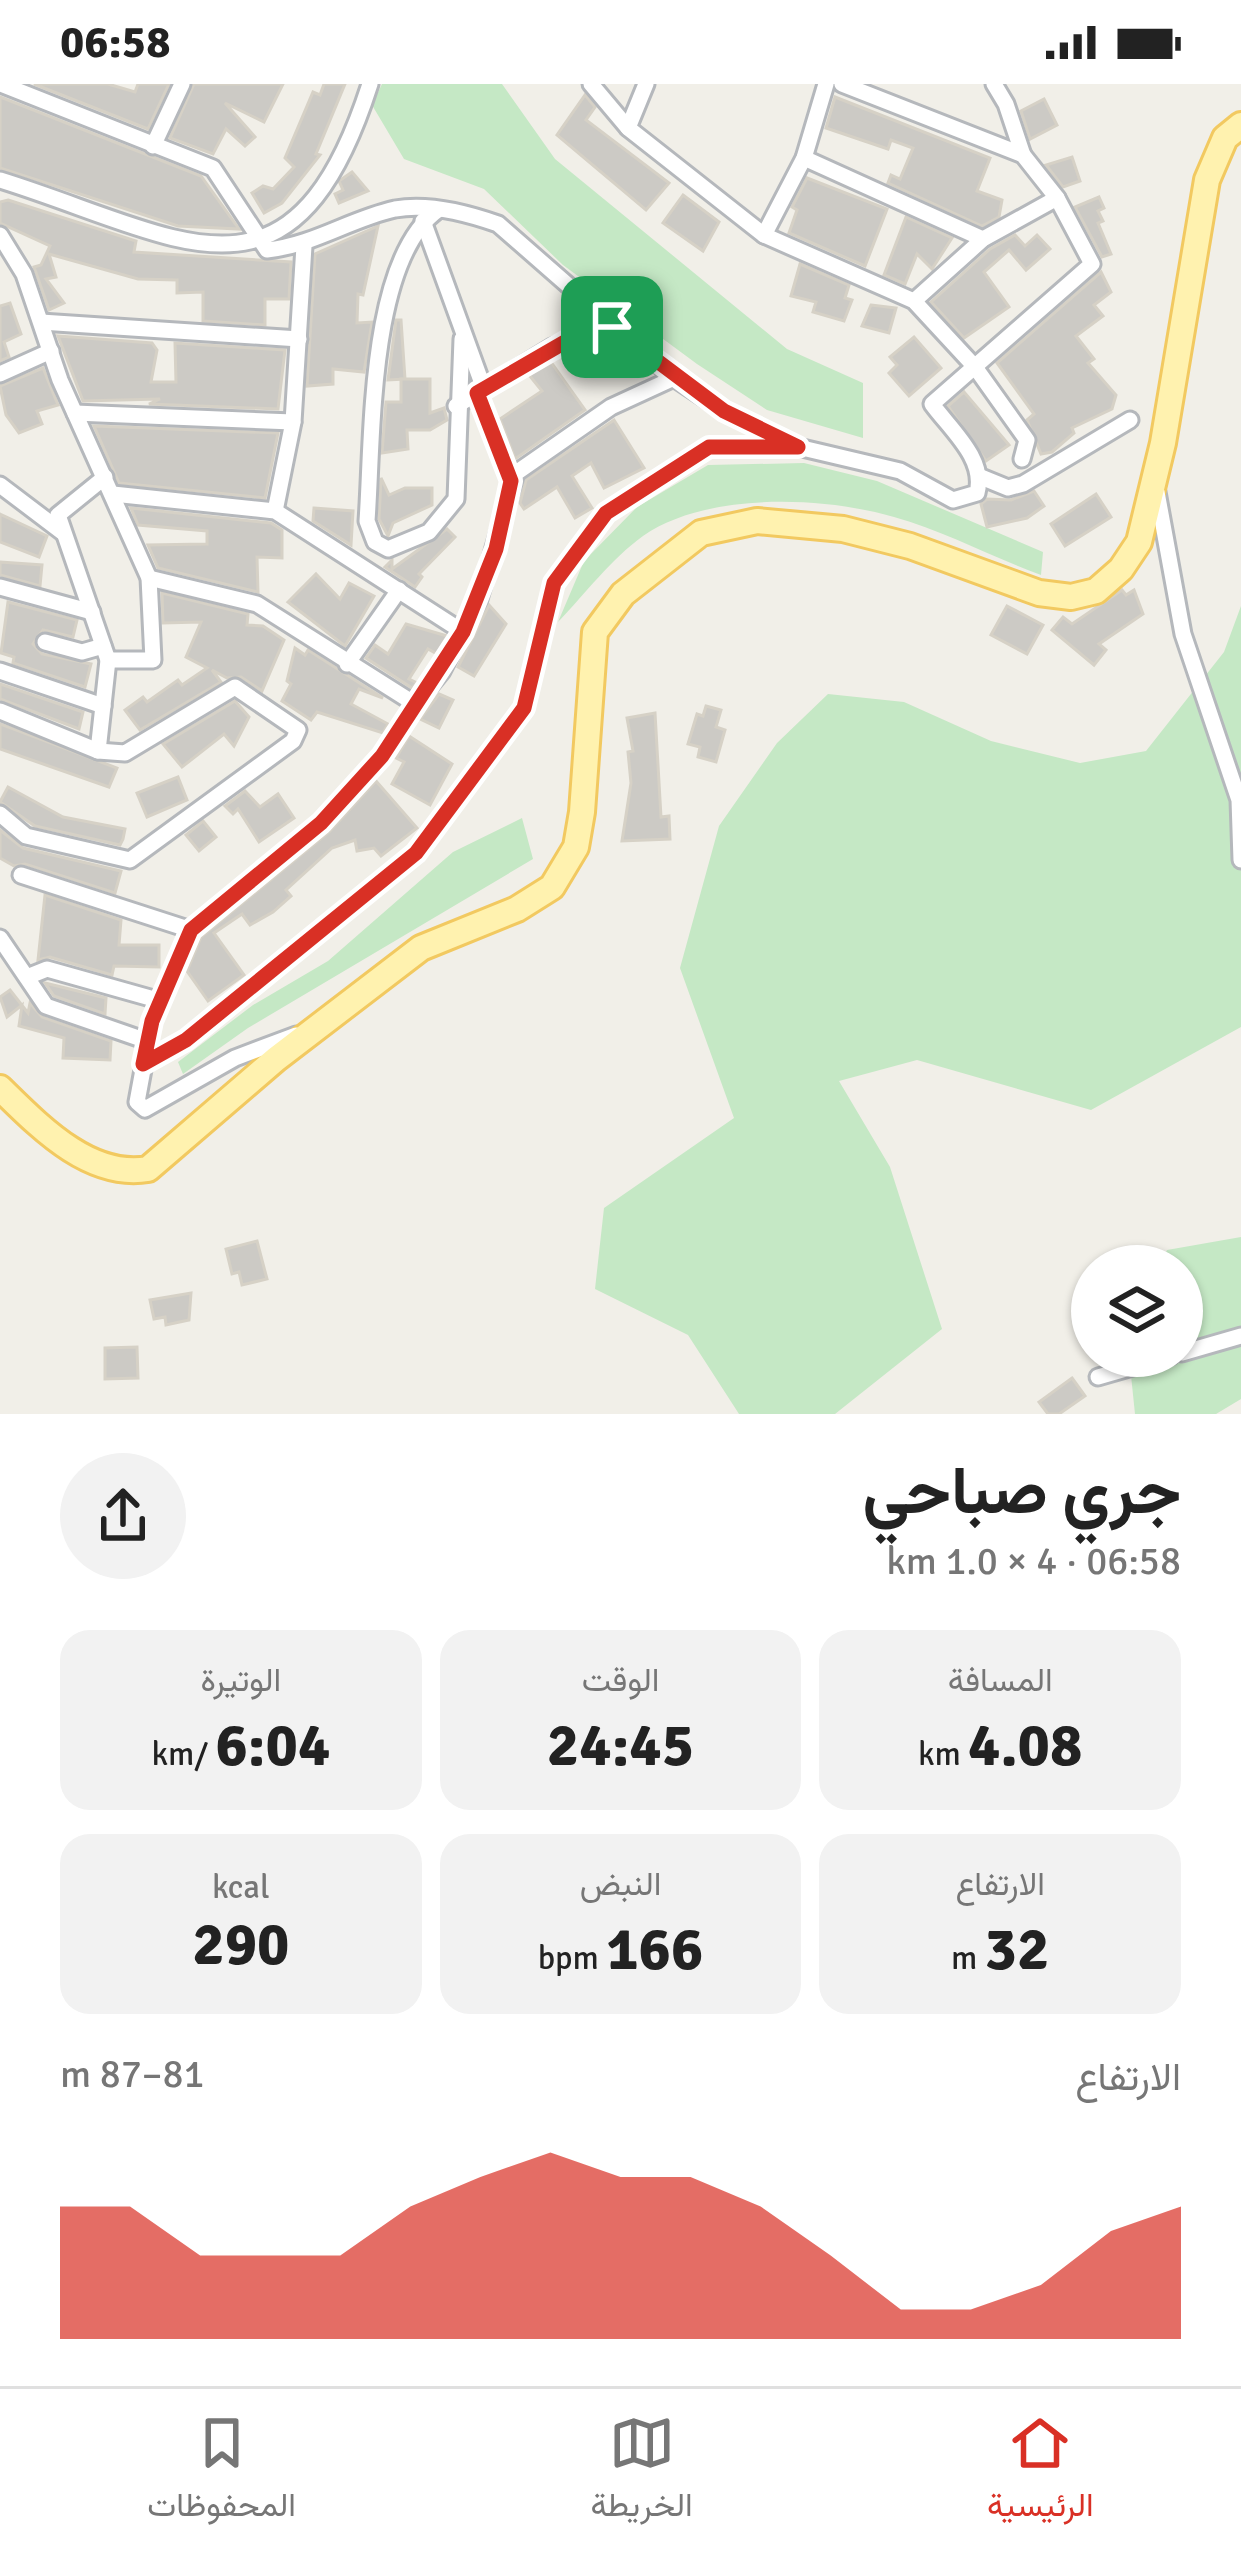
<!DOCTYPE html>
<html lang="ar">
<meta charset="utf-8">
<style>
:root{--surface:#fff;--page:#f2f2f2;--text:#222;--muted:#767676;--line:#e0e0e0;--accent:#d93025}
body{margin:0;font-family:Signika,Vazirmatn,sans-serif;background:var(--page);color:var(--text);direction:rtl;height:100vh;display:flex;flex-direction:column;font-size:45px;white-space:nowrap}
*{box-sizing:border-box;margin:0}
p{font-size:39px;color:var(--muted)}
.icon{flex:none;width:66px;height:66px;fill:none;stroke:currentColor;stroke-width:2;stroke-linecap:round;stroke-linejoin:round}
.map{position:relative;height:1330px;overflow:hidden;direction:ltr}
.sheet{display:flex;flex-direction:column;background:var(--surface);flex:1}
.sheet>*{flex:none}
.fabs{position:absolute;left:1071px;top:1161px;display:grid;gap:24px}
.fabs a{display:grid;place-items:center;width:132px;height:132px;border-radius:50%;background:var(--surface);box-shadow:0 3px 9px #0004;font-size:60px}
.pin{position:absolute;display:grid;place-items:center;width:102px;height:102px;color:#fff;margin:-51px;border-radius:24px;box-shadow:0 6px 18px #0006}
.round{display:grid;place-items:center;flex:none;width:126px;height:126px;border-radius:63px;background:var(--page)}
.head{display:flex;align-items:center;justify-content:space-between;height:204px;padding:0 60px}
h1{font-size:66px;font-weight:700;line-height:90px}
.metrics{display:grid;grid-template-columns:repeat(3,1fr);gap:18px;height:204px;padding:12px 60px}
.metrics div{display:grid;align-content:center;border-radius:30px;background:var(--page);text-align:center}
.metrics b{font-size:60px;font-weight:700}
.metrics small{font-size:33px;font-weight:400}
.metrics p{font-size:33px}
.chart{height:336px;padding:24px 60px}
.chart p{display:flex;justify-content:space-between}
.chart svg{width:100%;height:216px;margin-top:12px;fill:var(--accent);opacity:.7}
.status{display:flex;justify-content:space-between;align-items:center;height:84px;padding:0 60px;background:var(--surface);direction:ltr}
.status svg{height:33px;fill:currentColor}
.tab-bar{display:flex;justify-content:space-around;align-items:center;height:168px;border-top:3px solid var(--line);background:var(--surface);font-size:33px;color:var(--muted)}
.tab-bar a{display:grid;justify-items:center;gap:6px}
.tab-bar .current{color:var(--accent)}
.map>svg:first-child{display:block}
.green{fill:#c5e8c5}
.building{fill:#cccac5;stroke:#d6d1c6;stroke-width:3}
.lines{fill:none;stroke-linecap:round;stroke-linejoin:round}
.minor-casing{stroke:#b5b8bc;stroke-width:21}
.primary-casing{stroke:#f2c960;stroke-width:30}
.minor{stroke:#fff;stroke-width:15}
.primary{stroke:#fff2af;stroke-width:24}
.route-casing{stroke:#fff;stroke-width:24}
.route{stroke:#d93025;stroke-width:15}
</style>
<div class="status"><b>06:58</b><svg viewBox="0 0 49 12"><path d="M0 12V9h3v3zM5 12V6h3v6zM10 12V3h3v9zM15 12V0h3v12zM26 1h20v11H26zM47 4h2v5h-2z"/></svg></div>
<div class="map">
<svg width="1241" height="1330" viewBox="0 0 1241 1330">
<rect width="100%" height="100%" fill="#f1efe8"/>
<g class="green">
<path d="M382,0H502L555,75L787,265L863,299V354L767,326L697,280L563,181L484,105L404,75L372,21Z"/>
<path d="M804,379L877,397L1043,468L1041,491C992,473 944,447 894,433C822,412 706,408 643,452C611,475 585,510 558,538L584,477L637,423L708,381Z"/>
<path d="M1241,522V943L1091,1026L917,976L839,997L890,1083L942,1245L835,1330H739L688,1251L595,1205L604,1124L734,1034L680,884L719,742L777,659L828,610L904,618L991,657L1080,679L1146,667L1224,568Z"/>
<path d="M522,734L533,775L248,944L183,990L178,978L253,921L328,877L453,768Z"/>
<path d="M1241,1153V1315L1216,1330H1135L1129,1272H1182V1182H1160L1167,1166Z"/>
</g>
<g class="building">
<path d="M34,0H108L135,8L138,0H169L148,45Z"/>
<path d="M194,0H283L264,38L225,19L255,53L245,62L226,45L213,70L170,54Z"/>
<path d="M324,0H345L316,70L320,71L282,119L264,129L252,109L263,102L273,105L294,83L285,74L313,8L320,11Z"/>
<path d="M585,11L595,23L586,36L669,99L646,126L557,51Z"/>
<path d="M0,13L201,92L239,145L178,142L0,84Z"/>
<path d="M835,13L990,74L977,107L1002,116L999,133L982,142L888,99L891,91L900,95L913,64L891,56L888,65L826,44Z"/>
<path d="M1044,15L1057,41L1030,55L1021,27Z"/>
<path d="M1072,73L1080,97L1063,103L1046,81Z"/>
<path d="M352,88L368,107L339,119L335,110L343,106L339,97Z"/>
<path d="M807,94L887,125L865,182L789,149L797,126L792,123Z"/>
<path d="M683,111L719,138L703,167L663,139Z"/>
<path d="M1099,113L1104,124L1098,127L1103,137L1098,139L1111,170L1102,173L1075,123Z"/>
<path d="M8,116L136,157L134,168L291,178L289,215H265V241L203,237V208L177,209V196L138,195L49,170L56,193L46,195L64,219L49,226L34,183L41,181L50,162L0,139V118Z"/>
<path d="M906,133L952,154L932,185L917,170L905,200L884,191Z"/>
<path d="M378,142L363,211L358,210L357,239L372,238L364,288L333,285V300L307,302L315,170Z"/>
<path d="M1015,151L1025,162L1037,151L1050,165L1026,186L1009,166L984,188L1009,223L964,254L931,218L990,165Z"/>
<path d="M800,180L849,201L845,214L852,216L844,237L813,228L816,218L791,212Z"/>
<path d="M1101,188L1111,208L1094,221L1103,232L1076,252L1094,275L1088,279L1116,311L1112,325L1072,344L1074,349L1052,368L1041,370L1027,336L1034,330L997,279Z"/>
<path d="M10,219L21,250L4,258L9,273L0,277V222Z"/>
<path d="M871,221L896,224L889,249L862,242Z"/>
<path d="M396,236H401L405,295L388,296Z"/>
<path d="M58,252L152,259L157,266L151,298H176L175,259L285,266L278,325L149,320L160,315L83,317Z"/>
<path d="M914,253L941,284L909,312L889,289L897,281L890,273Z"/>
<path d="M551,278L585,326L515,375L500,335L542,307L529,291Z"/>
<path d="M43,284L58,321L37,327L42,340L19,349L6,331L0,302Z"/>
<path d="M401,295H430V329L444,324L447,336L430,346H407L408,365L382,369L386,318H401Z"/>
<path d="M964,308L1009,361L986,377L948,322Z"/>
<path d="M614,336L644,384L604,404L591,379L572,392L592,424L575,434L557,403L524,425L520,419L526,396Z"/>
<path d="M94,342L278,349L265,414L119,399Z"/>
<path d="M381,394L389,411L405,404H432V421L393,439L388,452L379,435Z"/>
<path d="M1034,407L1044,422L1027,434L987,443L981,420L987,415L1011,416Z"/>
<path d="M1096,410L1111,433L1065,462L1051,440Z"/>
<path d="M131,424L271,439L282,446V474L257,473L258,508L158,484L148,461L207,460V447L138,441Z"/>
<path d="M314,424L353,427L351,461L313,437Z"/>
<path d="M0,430L47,452L39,473L0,458Z"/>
<path d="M447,445L455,453L419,490L422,493L415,503L385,483L392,476V485Z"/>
<path d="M0,478L42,481L40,502L0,491Z"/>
<path d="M316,490L340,515L349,499L374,512L345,562L288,518Z"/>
<path d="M1122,506L1126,511L1134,506L1143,530L1099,560L1106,566L1094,581L1052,546L1063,533L1072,540Z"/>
<path d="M162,509L248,530L247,541L263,542L284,556L262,607L241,593L227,594L212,586L221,598L140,646L125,626L143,613L147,618L178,596L182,601L207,584L186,573L201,538L163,539Z"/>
<path d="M8,518L77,536L73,553L43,546L33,560L42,570L91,580L85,603L13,579L14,573L1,569Z"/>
<path d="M489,521L506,540L474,592L458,583Z"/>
<path d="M1007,522L1043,541L1027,570L991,551Z"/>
<path d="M406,540L447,552L437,570L428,565L409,595L417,599L412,604L366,574L375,561L388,570Z"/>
<path d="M295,564L305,571L308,566L383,614L359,605L351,620L388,640L383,649L317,628L311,636L282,617L291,600L287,597Z"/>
<path d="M0,600L83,628L79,645L0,615Z"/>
<path d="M439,610L453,616L439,644L420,635Z"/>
<path d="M235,617L249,633L234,662L224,650L182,683L163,660Z"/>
<path d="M706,622L721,626L716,643L725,646L716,678L698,673L700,663L688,660L697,630L703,632Z"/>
<path d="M655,629L661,733L669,732L670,755L622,757L631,699L628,668L633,667L627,634Z"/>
<path d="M0,640L117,684L109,703L0,665Z"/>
<path d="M409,652L452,680L430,721L392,700L404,678L396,674Z"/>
<path d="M178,693L187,716L147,733L137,709Z"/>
<path d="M376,697L417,744L381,772L374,764L357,767L355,756L332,764L286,806L291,812L273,828L250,841L242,830L214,849L244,891L208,917L187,887L201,853L329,748Z"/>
<path d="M8,703L63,733L125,745L123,755L120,761L35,742L0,718Z"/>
<path d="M245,707L260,723L278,710L294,734L259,758L238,725L233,730L225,722Z"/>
<path d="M203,737L216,753L199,767L186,751Z"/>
<path d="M0,746L23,764L121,787L115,809L25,780L14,782L0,774Z"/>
<path d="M45,811L121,836L119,861H159V883L114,882L112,891L50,873L38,876Z"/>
<path d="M45,899L106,914L105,930L54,912Z"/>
<path d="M10,906L28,929L30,919L42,933L111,957L110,976L63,974L64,954L19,942L22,921L7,933L0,913Z"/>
<path d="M257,1157L267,1195L242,1201L239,1188L232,1190L226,1165Z"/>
<path d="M191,1209L189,1236L166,1241L165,1233L154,1235L150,1216Z"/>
<path d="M137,1263L138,1294L105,1295V1264Z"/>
<path d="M1072,1294L1085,1312L1059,1330H1048L1039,1318Z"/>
</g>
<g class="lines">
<defs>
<g id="minor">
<path d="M1,0L213,84L267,166C314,161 350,135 395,125C428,119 467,129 498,140L674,294L724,327L798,363L900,387L953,416L977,409C986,375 951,346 932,320L1092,180L1057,114L1023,71L842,0"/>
<path d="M591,0L628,44"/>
<path d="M646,0L628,44L764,151L914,217L975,283L1027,356L1022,375"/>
<path d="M994,0L1006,20L1023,71"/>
<path d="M153,62L182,0"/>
<path d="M804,74L983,155"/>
<path d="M0,96C180,152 292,243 370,0"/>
<path d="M438,126C368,176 373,355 367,437L375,458L388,465L429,448L456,415L462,255"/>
<path d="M423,137L484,305"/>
<path d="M0,151L24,190L60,296L149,494L153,576H108"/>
<path d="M764,151L804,74L826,0"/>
<path d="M914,217L983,155L1057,114"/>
<path d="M41,238L299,255"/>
<path d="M0,290L51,267"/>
<path d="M477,309L511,397"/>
<path d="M456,322L552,263L612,243"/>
<path d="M75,329L293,338"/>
<path d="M981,393L1008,404L1023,400L1130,336"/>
<path d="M0,401L62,448"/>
<path d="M1157,408L1183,550L1239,716L1241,776"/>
<path d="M113,410L275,427L463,548"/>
<path d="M275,427L293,338L304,162"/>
<path d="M149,494L257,520L415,620L383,672L321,739L191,846L152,937L137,1018L145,1025L235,974L296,951"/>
<path d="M0,503L92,528"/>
<path d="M45,558L82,568L103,562"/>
<path d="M347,580L399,506"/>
<path d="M0,587L103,622"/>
<path d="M415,620L442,587L479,515L516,389L611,323L674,294"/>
<path d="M0,627L98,667L125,669L235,603L298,646L293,657L130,776L26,752L0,730"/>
<path d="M98,667L108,576L58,431L105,393"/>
<path d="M21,791L191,846"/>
<path d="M0,854L46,922L147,957"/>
<path d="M27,893L47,885L161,917"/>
<path d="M143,980L186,956L417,769L524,624L554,499L606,429L708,363H795"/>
<path d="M1182,1269L1241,1252"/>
<path d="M1098,1293L1171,1272"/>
</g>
<path id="primary" d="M0,1004C39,1042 89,1095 148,1085L276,975L421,864L517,825L552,803L576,763L582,728L595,548L623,510L701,449L757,437L843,445L910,462L1039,509L1071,513L1096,507L1121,485L1139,458L1163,359L1207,96L1225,54L1241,41"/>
</defs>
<use href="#minor" class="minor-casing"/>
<use href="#primary" class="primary-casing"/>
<use href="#minor" class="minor"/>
<use href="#primary" class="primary"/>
</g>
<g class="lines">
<defs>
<path id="route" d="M612,243L724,327L798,363H709L606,429L554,499L524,624L416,769L186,956L143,980L152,937L191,846L321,739L382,672L463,548L496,465L511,397L477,309L577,251Z"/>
</defs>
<use href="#route" class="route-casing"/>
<use href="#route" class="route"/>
</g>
</svg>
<div class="fabs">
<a><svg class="icon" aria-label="layers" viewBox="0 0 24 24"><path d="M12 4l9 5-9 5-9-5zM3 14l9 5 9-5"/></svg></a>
</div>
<div class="pin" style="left:612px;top:243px;background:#1e9e55"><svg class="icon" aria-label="arrive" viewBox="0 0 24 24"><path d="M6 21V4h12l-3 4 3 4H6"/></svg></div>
</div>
<section class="sheet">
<div class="head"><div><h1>جري صباحي</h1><p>06:58 · 4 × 1.0 km</p></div><a class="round"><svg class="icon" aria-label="share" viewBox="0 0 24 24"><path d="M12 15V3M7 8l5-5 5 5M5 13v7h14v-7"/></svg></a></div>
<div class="metrics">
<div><p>المسافة</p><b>4.08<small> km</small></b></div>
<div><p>الوقت</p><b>24:45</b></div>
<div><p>الوتيرة</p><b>6:04<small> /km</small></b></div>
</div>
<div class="metrics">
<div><p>الارتفاع</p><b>32<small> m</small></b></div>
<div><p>النبض</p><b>166<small> bpm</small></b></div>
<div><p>kcal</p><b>290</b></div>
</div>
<div class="chart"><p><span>الارتفاع</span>81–87 m</p>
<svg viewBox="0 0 160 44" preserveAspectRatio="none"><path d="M0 44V17L10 17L20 27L30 27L40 27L50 17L60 11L70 6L80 11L90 11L100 17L110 27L120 38L130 38L140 33L150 22L160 17V44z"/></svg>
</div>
</section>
<nav class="tab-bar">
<a class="current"><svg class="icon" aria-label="home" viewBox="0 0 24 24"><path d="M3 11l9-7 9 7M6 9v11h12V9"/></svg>الرئيسية</a>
<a><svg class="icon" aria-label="map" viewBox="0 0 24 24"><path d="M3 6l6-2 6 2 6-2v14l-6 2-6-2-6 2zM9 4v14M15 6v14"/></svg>الخريطة</a>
<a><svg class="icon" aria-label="saved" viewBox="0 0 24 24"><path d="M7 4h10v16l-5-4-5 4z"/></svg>المحفوظات</a>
</nav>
